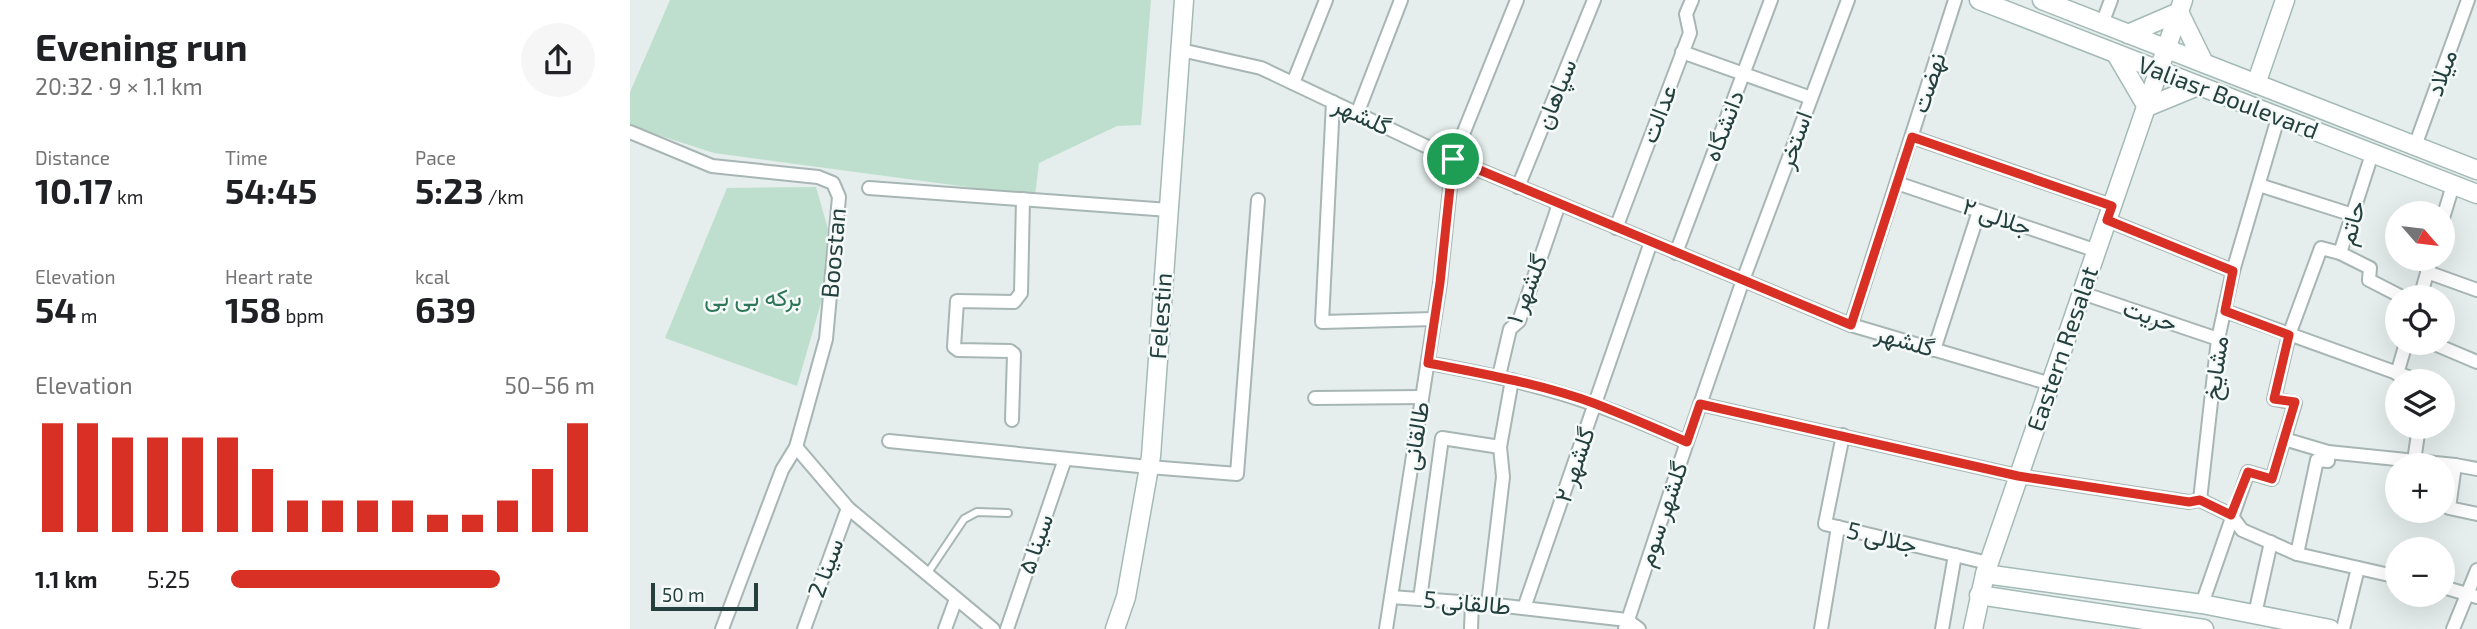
<!DOCTYPE html>
<meta charset="utf-8">
<style>
:root{--surface:#fff;--page:#f6f6f6;--text:#202124;--muted:#757577;--accent:#d93025}
body{margin:0;font-family:"Exo 2",Vazirmatn,sans-serif;background:var(--page);color:var(--text);height:100vh;display:flex;flex-direction:column;font-size:26px;white-space:nowrap}
*{box-sizing:border-box;margin:0}
p{font-size:23px;color:var(--muted)}
.icon{flex:none;width:38px;height:38px;fill:none;stroke:currentColor;stroke-width:2;stroke-linecap:round;stroke-linejoin:round}
.map{position:relative;flex:1;overflow:hidden}
.panel{display:flex;flex-direction:column;background:var(--surface);width:630px}
.panel>*{flex:none}
.needle{width:46px;rotate:118deg}
.controls{position:absolute;left:1755px;top:201px;display:grid;gap:14px}
.controls a{display:grid;place-items:center;width:70px;height:70px;border-radius:50%;background:var(--surface);box-shadow:0 7px 28px #0002;font-size:35px}
.scale{position:absolute;left:21px;bottom:18px;width:107px;box-sizing:border-box;padding-left:7px;border:4px solid #23403e;border-top:0;font-size:19px;line-height:24px;white-space:nowrap;color:#23403e;-webkit-text-stroke:5px #f5faf9;paint-order:stroke}
.pin{position:absolute;display:grid;place-items:center;width:60px;height:60px;color:#fff;margin:-30px;border:4px solid #fff;border-radius:50%;box-shadow:0 2px 7px #0007}
.round{display:grid;place-items:center;flex:none;width:74px;height:74px;border-radius:37px;background:var(--page)}
.summary{display:flex;align-items:center;justify-content:space-between;height:119px;padding:0 35px}
h1{font-size:38px;font-weight:700;line-height:52px}
.figures{display:grid;grid-template-columns:repeat(3,1fr);gap:10px;height:119px;padding:7px 35px}
.figures div{display:grid;align-content:center}
.figures b{font-size:35px;font-weight:700}
.figures small{font-size:19px;font-weight:400}
.figures p{font-size:19px}
.chart{height:196px;padding:14px 35px}
.chart p{display:flex;justify-content:space-between}
.chart svg{width:100%;height:126px;margin-top:7px;stroke:var(--accent);stroke-width:6}
ul{padding:0 35px;list-style:none;font-size:23px}
li{display:grid;grid-template-columns:112px 84px 1fr;align-items:center;height:52px}
li i{height:18px;border-radius:9px;background:var(--accent)}
main{display:flex;flex:1;min-height:0}
.map>svg:first-child{display:block}
.green{fill:#bedfcd}
.lines{fill:none;stroke-linecap:round;stroke-linejoin:round}
.lane-casing{stroke:#a7b6b4;stroke-width:10}
.street-casing{stroke:#a7b6b4;stroke-width:16}
.secondary-casing{stroke:#a3bab6;stroke-width:21}
.lane{stroke:#fff;stroke-width:6}
.street{stroke:#fff;stroke-width:12}
.secondary{stroke:#fff;stroke-width:18}
.route-casing{stroke:#fff;stroke-width:14}
.route{stroke:#d93025;stroke-width:9}
.labels{text-anchor:middle;stroke-width:5;stroke-linejoin:round;paint-order:stroke}
.street-label{font-size:24px;fill:#23403e;stroke:#f5faf9}
.park-label{font-size:24px;fill:#2d7758;stroke:#f5faf9}
</style>
<main>
<section class="panel">
<div class="summary"><div><h1>Evening run</h1><p>20:32 · 9 × 1.1 km</p></div><a class="round"><svg class="icon" aria-label="share" viewBox="0 0 24 24"><path d="M12 15V3M7 8l5-5 5 5M5 13v7h14v-7"/></svg></a></div>
<div class="figures">
<div><p>Distance</p><b>10.17<small> km</small></b></div>
<div><p>Time</p><b>54:45</b></div>
<div><p>Pace</p><b>5:23<small> /km</small></b></div>
</div>
<div class="figures">
<div><p>Elevation</p><b>54<small> m</small></b></div>
<div><p>Heart rate</p><b>158<small> bpm</small></b></div>
<div><p>kcal</p><b>639</b></div>
</div>
<div class="chart"><p><span>Elevation</span>50–56 m</p>
<svg viewBox="0 0 160 44" preserveAspectRatio="none"><path d="M5 44V6M15 44V6M25 44V11M35 44V11M45 44V11M55 44V11M65 44V22M75 44V33M85 44V33M95 44V33M105 44V33M115 44V38M125 44V38M135 44V33M145 44V22M155 44V6"/></svg>
</div>
<ul>
<li><b>1.1 km</b>5:25<i style="width:74%"></i></li>
</ul>
</section>
<div class="map">
<svg width="1847" height="629" viewBox="0 0 1847 629">
<rect width="100%" height="100%" fill="#e5eeec"/>
<g class="green">
<path d="M40,0H521L511,125L487,126L409,163L405,196L84,153L0,126V92Z"/>
<path d="M186,187L198,229L193,296L167,386L35,338L97,188Z"/>
</g>
<g class="lines">
<defs>
<path id="lane" d="M297,574L334,519L347,512L378,513"/>
<g id="street">
<path d="M1472,24L1481,0"/>
<path d="M551,50L631,68L823,159L1221,325L1421,384"/>
<path d="M1052,52L1181,98"/>
<path d="M663,83L696,0"/>
<path d="M703,102L692,322L804,319"/>
<path d="M727,114L771,0"/>
<path d="M0,132L82,166L188,177L203,183L209,197L196,339L166,447L152,470L92,629"/>
<path d="M1282,137L1483,206"/>
<path d="M1785,146L1838,0"/>
<path d="M1742,154L1710,253L1740,268L1739,280L1774,298"/>
<path d="M1267,183L1467,251"/>
<path d="M1629,185L1723,215"/>
<path d="M888,187L964,0"/>
<path d="M239,188L539,210"/>
<path d="M1813,218L1823,185"/>
<path d="M1477,220L1603,271"/>
<path d="M986,228L1060,33L1056,14L1062,0"/>
<path d="M1046,253L1141,0"/>
<path d="M1797,272L1847,290"/>
<path d="M1452,293L1588,339"/>
<path d="M1790,298L1801,259"/>
<path d="M1595,311L1792,382"/>
<path d="M1221,325L1325,0"/>
<path d="M1802,343L1847,362"/>
<path d="M1304,350L1349,211"/>
<path d="M798,363C842,371 887,380 930,393C974,406 1015,424 1057,442"/>
<path d="M1767,374L1776,343"/>
<path d="M869,376L880,329L889,321L929,204"/>
<path d="M685,398L792,397"/>
<path d="M1070,404L1388,476L1559,502L1570,500"/>
<path d="M382,420L384,354L380,351L328,350L324,347L327,301L384,302L391,293L393,199"/>
<path d="M1213,435L1195,524L1358,563"/>
<path d="M1654,439L1698,452L1825,465L1847,469"/>
<path d="M259,441L519,467L607,474L628,200"/>
<path d="M166,447L218,508L363,629"/>
<path d="M1784,461L1789,427"/>
<path d="M1825,465L1819,508L1847,514"/>
<path d="M1570,500L1588,339L1603,271L1648,118"/>
<path d="M1570,500L1601,515L1612,530L1667,554L1768,577"/>
<path d="M1667,554L1687,460L1698,461V452"/>
<path d="M1813,587L1847,597"/>
<path d="M761,597L858,604L997,620L1009,629"/>
<path d="M790,599L812,438L870,447"/>
<path d="M858,604L873,477L870,447L882,380"/>
<path d="M1572,604L1618,472L1642,479L1665,403L1644,399L1659,335L1691,248L1710,253"/>
<path d="M894,608L1021,242"/>
<path d="M1625,614L1641,542"/>
<path d="M174,629L218,508"/>
<path d="M315,629L326,599"/>
<path d="M377,629L435,459"/>
<path d="M756,629L810,283L823,159L887,0"/>
<path d="M841,629L842,603"/>
<path d="M995,629L1057,442L1113,280L1218,0"/>
<path d="M1191,629L1208,527"/>
<path d="M1312,629L1325,555"/>
<path d="M1713,629L1728,568"/>
<path d="M1823,629L1847,570"/>
</g>
<g id="secondary">
<path d="M1349,0L1847,194"/>
<path d="M1412,0L1847,170"/>
<path d="M1498,34L1549,12L1574,63"/>
<path d="M1486,54L1517,107L1568,86"/>
<path d="M1626,84L1655,0"/>
<path d="M1355,574L1572,604L1700,629"/>
<path d="M1349,595L1574,629"/>
<path d="M485,629L496,597L521,456L554,0"/>
<path d="M1343,629L1355,574L1553,0"/>
</g>
</defs>
<use href="#lane" class="lane-casing"/>
<use href="#street" class="street-casing"/>
<use href="#secondary" class="secondary-casing"/>
<use href="#lane" class="lane"/>
<use href="#street" class="street"/>
<use href="#secondary" class="secondary"/>
</g>
<g class="lines">
<defs>
<path id="route" d="M1282,137L1482,206L1477,220L1603,271L1595,311L1659,335L1644,399L1665,402L1642,479L1618,472L1601,515L1570,500L1559,502L1388,476L1070,404L1057,442C1027,429 997,416 966,404C912,384 854,374 798,363L810,283L823,159L1221,325Z"/>
</defs>
<use href="#route" class="route-casing"/>
<use href="#route" class="route"/>
</g>
<g class="labels">
<g class="street-label">
<text transform="translate(1812 73) rotate(-70)" y="8">میلاد</text>
<text transform="translate(1299 83) rotate(-72)" y="8">نهضت</text>
<text transform="translate(926 94) rotate(-68)" y="8">سپاهان</text>
<text transform="translate(1598 98) rotate(21)" y="8">Valiasr Boulevard</text>
<text transform="translate(1029 114) rotate(-69)" y="8">عدالت</text>
<text transform="translate(732 116) rotate(25)" y="8">گلشهر</text>
<text transform="translate(1094 126) rotate(-69)" y="8">دانشگاه</text>
<text transform="translate(1165 140) rotate(-70)" y="8">استخر</text>
<text transform="translate(1367 217) rotate(19)" y="8">جلالی ۲</text>
<text transform="translate(1722 223) rotate(-75)" y="8">حاتم</text>
<text transform="translate(204 253) rotate(-85)" y="8">Boostan</text>
<text transform="translate(897 289) rotate(-68)" y="8">گلشهر ۱</text>
<text transform="translate(531 316) rotate(-86)" y="8">Felestin</text>
<text transform="translate(1520 316) rotate(18)" y="8">حریت</text>
<text transform="translate(1275 341) rotate(16)" y="8">گلشهر</text>
<text transform="translate(1433 349) rotate(-71)" y="8">Eastern Resalat</text>
<text transform="translate(1586 368) rotate(-82)" y="8">مشایخ</text>
<text transform="translate(786 436) rotate(-81)" y="8">طالقانی</text>
<text transform="translate(945 465) rotate(-71)" y="8">گلشهر ۲</text>
<text transform="translate(1033 514) rotate(-71)" y="8">گلشهر سوم</text>
<text transform="translate(1252 538) rotate(13)" y="8">جلالی 5</text>
<text transform="translate(406 544) rotate(-71)" y="8">سینا ۵</text>
<text transform="translate(196 568) rotate(-70)" y="8">سینا 2</text>
<text transform="translate(837 603) rotate(5)" y="8">طالقانی 5</text>
</g>
<g class="park-label">
<text x="123" y="306">برکه بی بی</text>
</g>
</g>
</svg>
<div class="controls">
<a><svg class="needle" viewBox="-14 -14 28 28"><path d="M0-13l5 13h-10z" fill="#e53935"/><path d="M0 13l5-13h-10z" fill="#757577"/></svg></a>
<a><svg class="icon" aria-label="locate" viewBox="0 0 24 24"><circle cx="12" cy="12" r="6"/><path d="M12 2v4M12 18v4M2 12h4M18 12h4"/></svg></a>
<a><svg class="icon" aria-label="layers" viewBox="0 0 24 24"><path d="M12 4l9 5-9 5-9-5zM3 14l9 5 9-5"/></svg></a>
<a>+</a>
<a>−</a>
</div>
<div class="scale">50 m</div>
<div class="pin" style="left:823px;top:159px;background:#1e9e55"><svg class="icon" aria-label="arrive" viewBox="0 0 24 24"><path d="M6 21V4h12l-3 4 3 4H6"/></svg></div>
</div>
</main>
